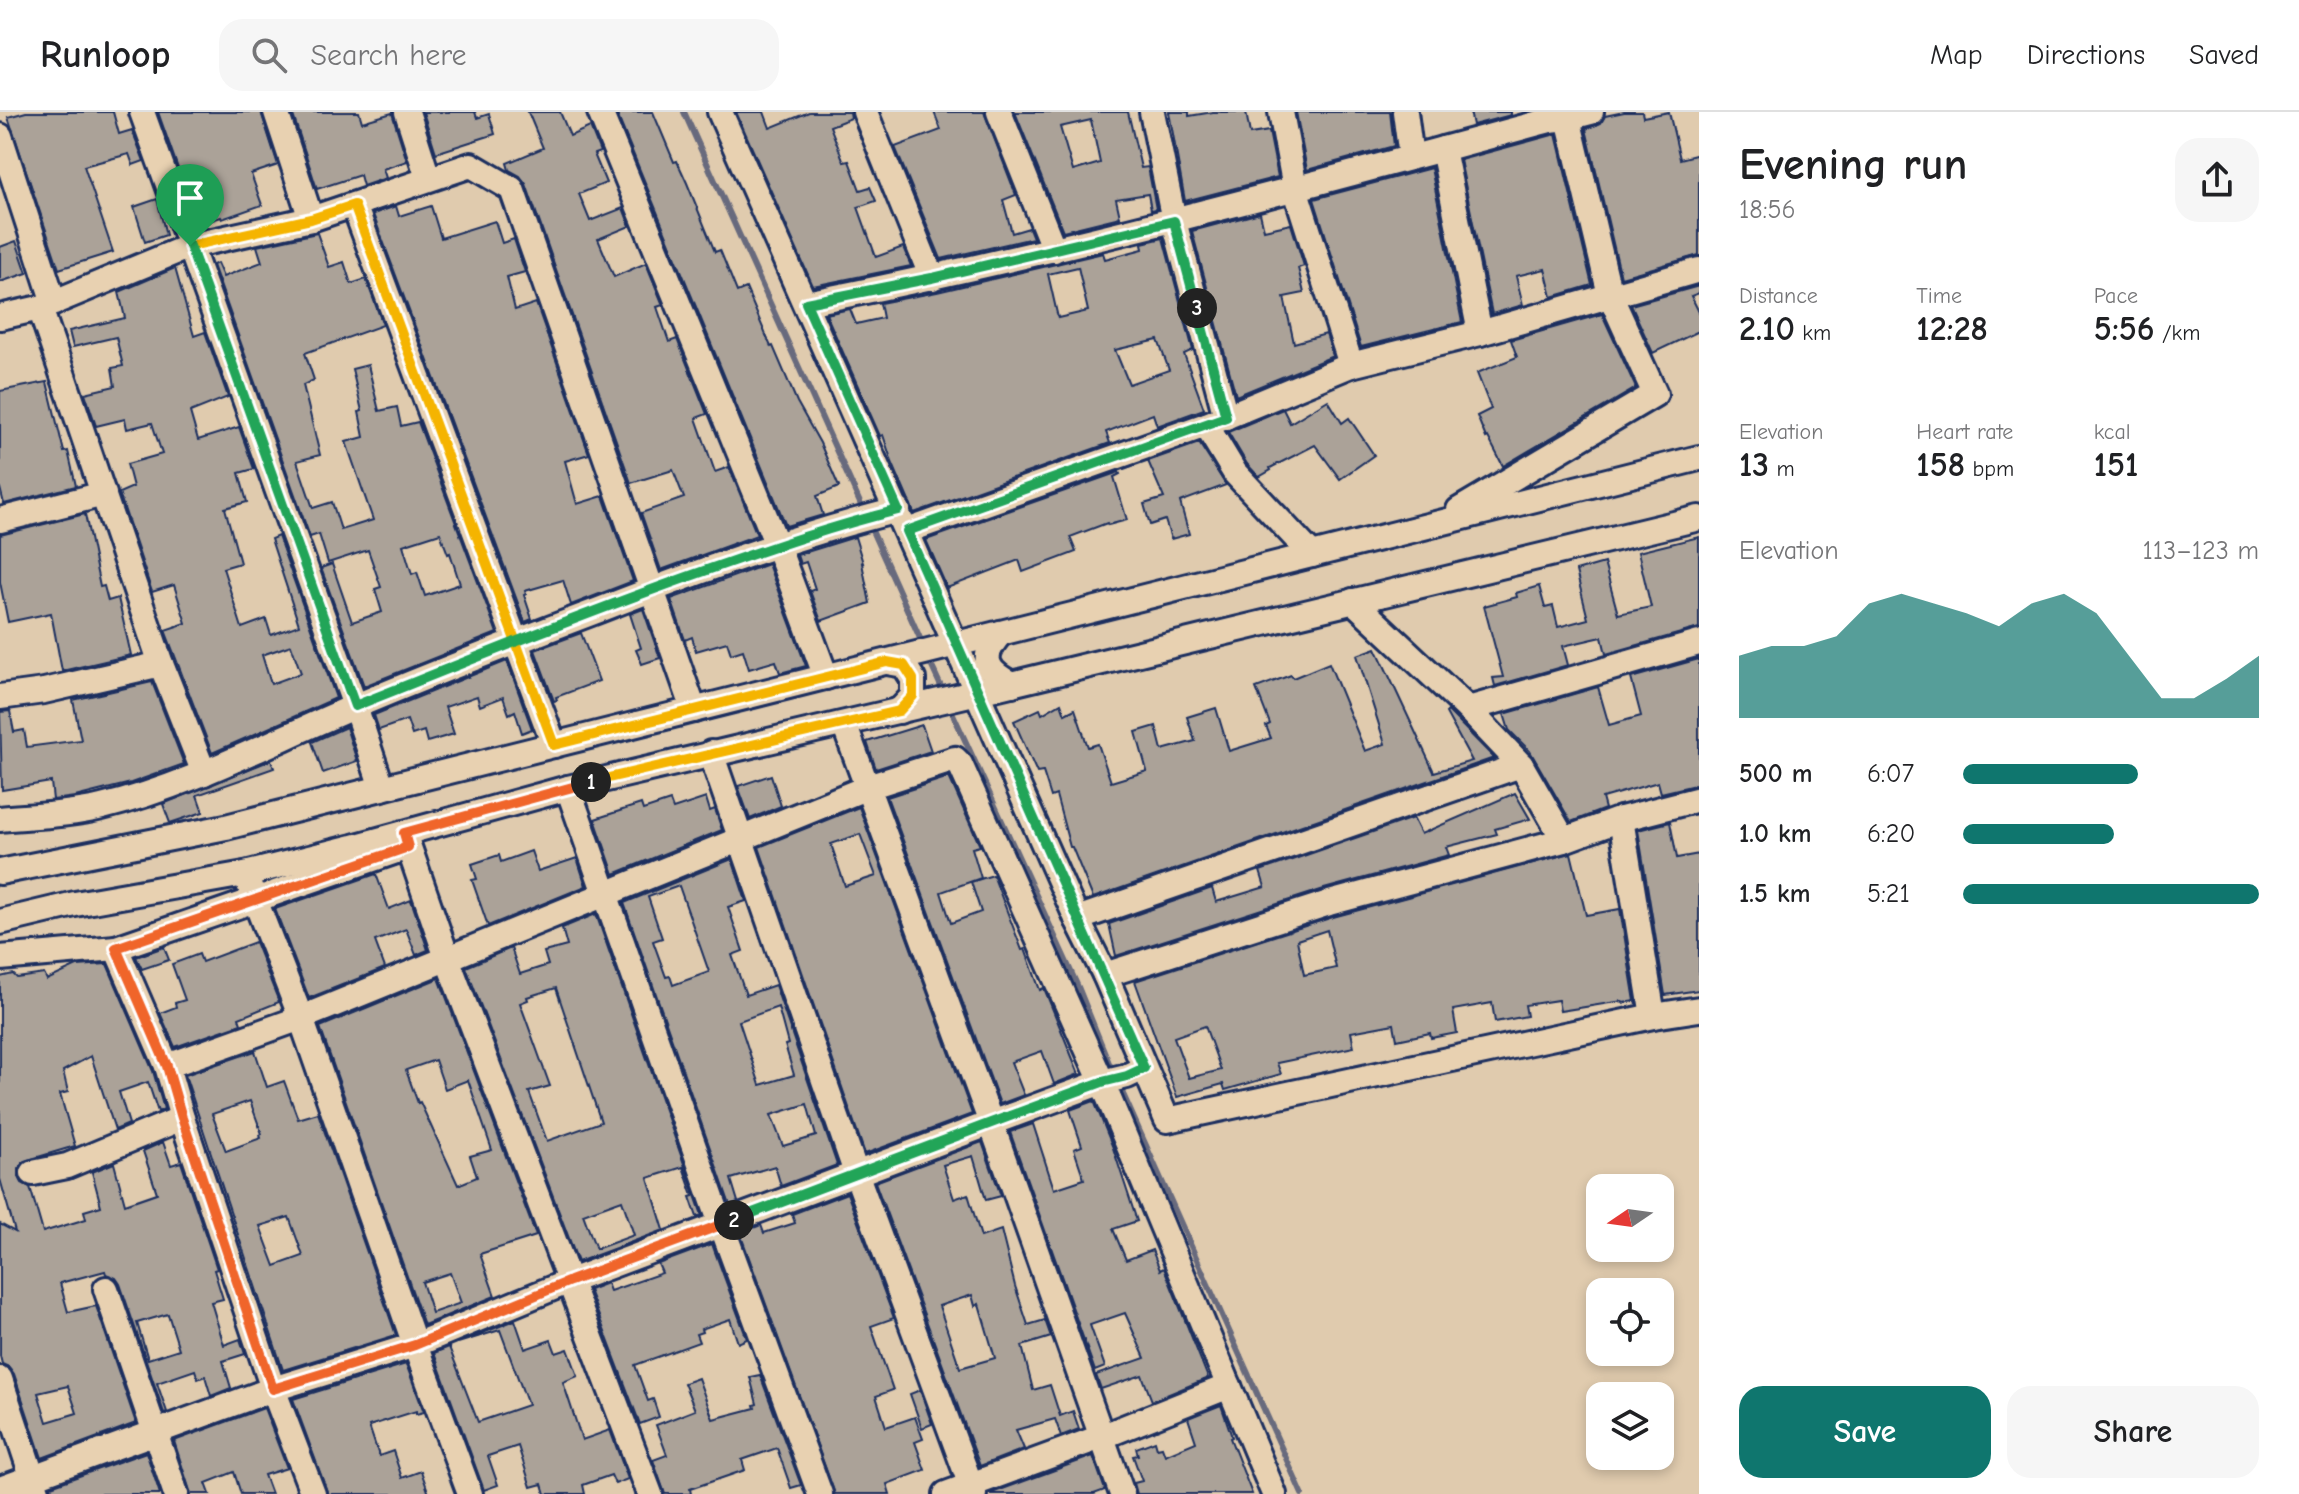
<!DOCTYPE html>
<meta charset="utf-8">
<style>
:root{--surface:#fff;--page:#f6f6f6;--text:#202124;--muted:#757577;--line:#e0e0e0;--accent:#0f766e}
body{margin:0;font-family:"Comic Neue",sans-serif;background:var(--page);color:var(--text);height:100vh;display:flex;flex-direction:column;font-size:30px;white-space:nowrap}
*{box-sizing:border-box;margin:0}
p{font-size:26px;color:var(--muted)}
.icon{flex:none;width:44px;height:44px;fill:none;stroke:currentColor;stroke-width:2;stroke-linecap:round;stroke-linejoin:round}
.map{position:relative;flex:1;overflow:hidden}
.panel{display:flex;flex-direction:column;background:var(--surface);width:600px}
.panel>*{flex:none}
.needle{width:52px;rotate:257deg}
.fabs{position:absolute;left:1586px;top:1062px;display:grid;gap:16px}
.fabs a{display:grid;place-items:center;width:88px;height:88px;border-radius:16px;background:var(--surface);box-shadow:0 4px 12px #0003;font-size:40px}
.pin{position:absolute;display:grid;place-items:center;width:68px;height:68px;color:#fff;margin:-82px -34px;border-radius:50% 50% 50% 0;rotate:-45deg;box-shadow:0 0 8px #0007}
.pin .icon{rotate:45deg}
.km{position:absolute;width:40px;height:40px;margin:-20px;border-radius:50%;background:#222;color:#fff;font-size:22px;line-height:40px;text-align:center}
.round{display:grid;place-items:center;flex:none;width:84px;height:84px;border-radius:24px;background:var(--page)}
.overview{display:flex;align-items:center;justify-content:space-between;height:136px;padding:0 40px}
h1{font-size:44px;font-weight:700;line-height:60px}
.stats{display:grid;grid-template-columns:repeat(3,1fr);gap:12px;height:136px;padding:8px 40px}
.stats div{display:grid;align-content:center}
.stats b{font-size:34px;font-weight:700}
.stats small{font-size:22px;font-weight:400}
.stats p{font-size:22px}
.chart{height:224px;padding:16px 40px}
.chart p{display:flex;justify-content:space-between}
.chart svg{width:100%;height:144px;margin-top:8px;fill:var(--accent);opacity:.7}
.primary-button{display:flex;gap:16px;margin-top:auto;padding:16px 40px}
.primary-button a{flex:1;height:92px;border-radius:24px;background:var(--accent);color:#fff;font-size:32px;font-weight:700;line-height:92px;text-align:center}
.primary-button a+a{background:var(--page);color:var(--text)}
ul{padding:0 40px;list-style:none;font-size:26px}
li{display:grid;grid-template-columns:128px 96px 1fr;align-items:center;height:60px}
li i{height:20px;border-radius:10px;background:var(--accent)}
header{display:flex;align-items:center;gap:48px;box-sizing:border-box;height:112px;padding:0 40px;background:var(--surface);border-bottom:2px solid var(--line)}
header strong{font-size:38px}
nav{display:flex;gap:44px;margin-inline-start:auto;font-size:28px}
.search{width:560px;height:72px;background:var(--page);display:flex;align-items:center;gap:20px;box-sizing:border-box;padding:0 28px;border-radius:24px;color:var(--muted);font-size:30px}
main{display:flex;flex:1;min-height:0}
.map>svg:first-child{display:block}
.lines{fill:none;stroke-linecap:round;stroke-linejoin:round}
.stream{stroke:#676a7d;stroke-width:6}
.building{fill:#aba298;stroke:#1b2f5e;stroke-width:2;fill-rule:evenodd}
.minor-casing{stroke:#1b2f5e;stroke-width:30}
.minor{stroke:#e8d1b1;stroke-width:24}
.split-1-casing{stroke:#fff;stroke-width:16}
.split-2-casing{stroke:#fff;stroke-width:16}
.split-3-casing{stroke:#fff;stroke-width:16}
.split-4-casing{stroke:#fff;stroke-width:16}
.split-1{stroke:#f5b400;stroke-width:10}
.split-2{stroke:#f0652b;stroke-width:10}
.split-3{stroke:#22a559;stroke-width:10}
.split-4{stroke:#22a559;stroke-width:10}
</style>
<header>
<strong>Runloop</strong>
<div class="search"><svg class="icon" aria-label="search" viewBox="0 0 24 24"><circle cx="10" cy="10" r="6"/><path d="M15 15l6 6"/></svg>Search here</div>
<nav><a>Map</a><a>Directions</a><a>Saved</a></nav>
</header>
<main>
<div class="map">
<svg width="1699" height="1382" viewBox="0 0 1699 1382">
<rect width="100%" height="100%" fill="#e0cbae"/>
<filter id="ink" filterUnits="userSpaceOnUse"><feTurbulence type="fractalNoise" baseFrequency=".0125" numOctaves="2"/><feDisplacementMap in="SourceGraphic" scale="16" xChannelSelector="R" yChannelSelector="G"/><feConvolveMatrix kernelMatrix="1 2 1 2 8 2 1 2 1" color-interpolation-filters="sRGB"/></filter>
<g filter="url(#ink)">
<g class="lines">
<g class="stream">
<path d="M684,0L865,402"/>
<path d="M869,412L923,533"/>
<path d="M927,544L944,581"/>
<path d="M948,591L1078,875L1113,961"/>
<path d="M1118,971L1302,1382"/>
</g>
</g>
<g class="building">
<path d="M26,0H113L119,22L132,18L144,49L133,53L129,42L84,54L113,140L59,157L8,5Z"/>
<path d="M158,0H261L278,53L251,62L262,93L222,107L221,105L198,113Z"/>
<path d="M292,0H359L362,10L392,1L407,49L383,57L386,66L363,74L360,63L317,77Z"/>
<path d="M423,0H475L477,6L489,2L495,22L436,41Z"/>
<path d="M528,0H560L570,24L590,15L600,40L594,42L606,71L579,82L590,109L623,96L630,114L598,127L614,165L646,151L663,193L657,195L669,230L677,227L707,302L696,306L715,360L729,355L757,423L661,458L641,401L684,386L673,358L631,371L526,72L520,64L509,58L507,51L543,36Z"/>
<path d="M616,0H653L674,50L677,49L687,71L715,140L720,138L737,180L746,176L771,235L773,234L797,290L820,331L839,375L817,384L823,403L786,414Z"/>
<path d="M736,0H764L770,16L809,0H850L851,6L830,14L844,50L849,49L860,78L870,75L876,89L858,95L876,145L903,135L911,154L813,174Z"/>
<path d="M934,0H984L1016,83L1003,88L1012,121L1029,116L1033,126L941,147L895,35L941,18Z"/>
<path d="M1015,0H1128L1141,56L1148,55L1156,97L1151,98L1148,82L1116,87L1120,105L1063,119ZM1091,8L1100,51L1073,59L1060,15Z"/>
<path d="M1169,0H1189V4L1213,0H1246L1250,22L1269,19L1278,65L1185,89Z"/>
<path d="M1296,0H1390L1394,34L1307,58Z"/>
<path d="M1470,0H1511V3L1473,13Z"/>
<path d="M1624,0H1642L1643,5L1669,0L1680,47L1699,42V143L1621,165L1586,17L1601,11L1605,4Z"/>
<path d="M1556,22L1592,173L1552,185L1545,157L1516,164L1523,193L1492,202L1460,48Z"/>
<path d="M1431,56L1462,210L1361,235L1314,87Z"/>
<path d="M157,87L166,123L145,130L134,95Z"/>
<path d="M396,94L399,104L431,94L441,126L495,109L502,131L514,127L525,160L507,165L515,198L536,191L589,342L565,349L577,392L603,384L633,469L571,493L563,468L525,479L526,482L524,483L532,507L525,510L373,102Z"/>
<path d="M1260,101L1264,118L1291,112L1304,154L1298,156L1304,181L1284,185L1294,231L1326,222L1333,244L1236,284L1192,119Z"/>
<path d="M317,121L329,155L344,150L351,172L366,167L383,213L305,241L314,268L303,273L320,343L297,349L313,396L332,390L341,418L373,408L346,330L364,325L359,300L362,299L352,257L368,253L379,299L397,295L401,314L418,310L497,521L364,574L321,456L332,452L352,510L382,500L375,477L381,475L368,438L328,451L319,422L310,425L213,153L217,151L223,165L262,150L257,134ZM440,421L448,442L450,441L460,472L425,484L417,460L412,462L403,433Z"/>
<path d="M1163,126L1193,238L1184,242L1204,297L1157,314L1153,302L1106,320L1110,331L914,401L892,350L883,323L880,324L826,202L850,197L856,212L883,206L880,191L937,180L1103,141L1105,147L1143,137L1142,131ZM1078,155L1088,199L1058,206L1048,162ZM1158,228L1169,258L1129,272L1115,238Z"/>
<path d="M16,129L27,161L0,170V135Z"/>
<path d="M175,156L194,224L205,220L228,285L190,300L198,328L239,315L254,357L239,361L247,390L225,396L240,451L223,456L242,516L266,507L271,523L299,513L271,427L278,424L336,586L212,641L165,518L186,511L174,473L152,480L119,381L133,375L127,352L162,342L152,311L127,317L125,307L96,314L85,281L115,274L112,256L123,254L116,225L73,235L69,219L125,206L119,180ZM291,533L301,561L271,572L262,543Z"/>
<path d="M1699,174V181L1691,184L1699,200V219L1653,241L1631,193Z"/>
<path d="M1602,202L1636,276L1503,354L1488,325L1486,326L1477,304L1491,297L1477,261L1517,245L1511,228Z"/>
<path d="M47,270L64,340L68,339L76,374L4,392L0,376V279Z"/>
<path d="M1328,288L1342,311L1349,306L1374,343L1340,367L1315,333L1270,356L1271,358L1259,365L1247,352L1228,320L1283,297L1290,311Z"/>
<path d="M1199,331L1226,373L1180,390L1189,422L1171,427L1165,408L1150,413L1144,392L1164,386L1148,349Z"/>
<path d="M1119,360L1120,362L1114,365L1127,408L1108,413L1107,411L1070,425L1076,440L1023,460L1019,448L947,476L926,428Z"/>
<path d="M85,402L100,475L104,474L108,489L118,486L131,543L62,559L51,501L8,510L0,470V423Z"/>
<path d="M855,425L863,451H862L870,491L821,509L810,479L815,477L806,450L800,452L797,443Z"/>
<path d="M1699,425V516L1606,542L1602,525L1563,534L1568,553L1495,574L1493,566L1503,565L1484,494L1517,485L1516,481L1539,474L1545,496L1553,494L1558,515L1588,507L1576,459L1604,451L1618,502L1651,495L1638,440Z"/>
<path d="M768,452L806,554L780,561L776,549L749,557L743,538L731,542L727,530L696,539L692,525L685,528L671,487Z"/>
<path d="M643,497L660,546L642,552L636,538L641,536L630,502Z"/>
<path d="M581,521L599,569L556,585L557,588L554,589L535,538Z"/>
<path d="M1376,536L1434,660L1472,649L1446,601L1448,599L1494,646L1093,786L1072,735H1070L1056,683L1051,685L1043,660L1037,661L1014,609L1040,597L1042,602L1061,591L1065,602L1075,597L1088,635L1098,632L1111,670L1147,659L1136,620L1156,614L1162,638L1195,629L1187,605L1216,596L1229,639L1271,626L1266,614L1270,612L1256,576L1291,563L1293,566L1329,551L1365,639L1385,632L1357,543Z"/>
<path d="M1699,547V672L1661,681L1658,670L1602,686L1605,697L1571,710L1530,639L1509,618L1504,602L1598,575L1609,613L1641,604L1631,566Z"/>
<path d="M507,549L532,617L522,621L515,599L509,602L503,585L480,594L477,584L445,595L454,622L427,630L424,619L412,623L407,608L379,618L374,603Z"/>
<path d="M152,570L184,652L131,671L75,685L53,688L51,670L2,678L0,600L10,599L14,620L24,618L27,635L81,628L73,588Z"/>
<path d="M922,613L931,639L876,657L867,630Z"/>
<path d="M346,615L357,649L323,661L312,630Z"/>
<path d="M271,648L274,656L197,683L203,700L170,711L163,692Z"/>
<path d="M771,663L781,694L750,707L738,674Z"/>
<path d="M949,665L980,734L972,736L981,766L941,780L951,811L981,800L971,770L993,763L1022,838L1025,837L1040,878L1044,876L1079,962L1054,972L1042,939L1011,950L1024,983L1000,992L887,685Z"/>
<path d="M1515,681L1530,707L1495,717L1497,722L1446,735L1449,743L1324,777L1116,844L1109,812L1212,776L1216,790L1265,775L1260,759L1413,706L1421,722Z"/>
<path d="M706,686L710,699L715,697L722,718L614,762L595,707L641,692L643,698L670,689L673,697Z"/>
<path d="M859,695L972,1002L865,1042L759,735ZM860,722L876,764L845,774L831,732Z"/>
<path d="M1670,710L1677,746L1699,742V878L1665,883L1638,718Z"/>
<path d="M531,739L538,759L577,746L586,774L488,814L472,768L477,767L472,752L499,743L501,750Z"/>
<path d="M1571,741L1586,803L1620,797L1635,889L1623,891L1622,889L1560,899L1558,888L1525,893L1527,904L1495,910L1492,891L1453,898L1457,921L1431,926L1430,921L1397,928L1394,912L1351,920L1354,935L1277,951L1281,962L1225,978L1223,972L1177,985L1135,869L1333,805ZM1327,818L1336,856L1304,863L1297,828ZM1205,914L1221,958L1189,966L1174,925Z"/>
<path d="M732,747L746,789L728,795L743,839L732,843L746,883L775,873L837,1053L781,1074L775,1054L731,1067L738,1090L730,1093L624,791ZM679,774L709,860L673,873L670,864L666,865L653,829L662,826L648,785ZM778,895L788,932L785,933L794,963L760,973L739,909ZM807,992L816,1024L783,1034L771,1003Z"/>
<path d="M376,762L389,797L411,788L428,838L416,843L406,817L375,829L385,856L309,886L275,797Z"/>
<path d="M596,802L702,1103L697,1105L690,1085L693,1084L683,1055L648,1066L664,1118L578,1150L466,855L511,836L520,862L548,853L544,840L567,834L562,816ZM556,876L601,1010L547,1029L529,980L550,974L520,891L528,888L527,885ZM622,1088L634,1123L596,1137L583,1102Z"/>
<path d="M255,830L279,890L239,906L241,912L175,935L160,901L176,895L175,891L185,888L172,852L199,842L202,850Z"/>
<path d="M164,835L169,848L142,857L136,845Z"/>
<path d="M107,852L153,959L164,997L158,1000L148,970L119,980L129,1012L115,1018L91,944L63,959L68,980L60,982L75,1034L24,1049L19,1056V1065L22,1071L30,1075L43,1120L86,1107L84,1099L101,1094L92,1060L114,1051L125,1092L157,1081L143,1039L163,1030L171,1053L181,1050L217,1157L214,1158L223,1187L211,1190L224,1233L240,1227L245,1242L223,1249L231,1276L211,1284L205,1264L198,1267L195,1258L157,1271L167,1300L164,1301L120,1172L116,1166L106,1162L105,1159L60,1171L68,1200L96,1194L136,1311L42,1346L14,1262L9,1255L2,1252L0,1244V1112L15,1120L0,1067V865L13,862L17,866L44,862L47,868L77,854ZM168,1202L179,1237L148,1247L137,1211ZM68,1274L77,1301L47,1310L38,1281Z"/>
<path d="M439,866L536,1124L480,1142L495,1184L424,1213L320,915ZM435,948L445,977L468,968L492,1038L470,1044L477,1065L458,1073L420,990L418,991L406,958ZM450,1161L461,1191L432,1201L422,1170Z"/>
<path d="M255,939L267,975L284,969L298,1007L318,1001L396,1223L283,1258L185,963ZM250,989L262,1022L260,1023L261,1026L226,1039L212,1002ZM289,1105L303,1144L275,1154L260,1114Z"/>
<path d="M1094,989L1113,1036L1137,1109L1113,1117L1126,1148L1152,1138L1160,1158L1164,1156L1208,1266L1152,1289L1142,1263L1101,1277L1096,1263L1145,1246L1125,1201L1090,1213L1105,1255L1095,1259L1010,1020L1033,1012L1054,1077L1084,1067L1074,1037L1082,1034L1070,998Z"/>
<path d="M982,1030L1001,1084L986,1088L973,1044L943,1053L954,1087L968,1082L981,1125L1001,1118L1015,1174L1028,1213L1045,1208L1051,1225L1022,1234L1033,1278L1050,1273L1060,1304L1073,1299L1079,1317L1061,1324L1055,1307L1016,1318L1024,1337L980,1354L875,1070ZM972,1183L975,1194L979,1192L995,1246L960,1256L939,1194Z"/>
<path d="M847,1081L894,1206L871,1214L893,1278L876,1284L886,1315L915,1305L923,1327L915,1330L925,1358L887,1372L890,1382H835L740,1121L761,1113L764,1121L795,1111L792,1102Z"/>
<path d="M712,1132L747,1227L738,1231L730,1207L701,1217L702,1220L696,1222L699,1230L635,1253L648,1289L653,1287L659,1305L640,1312L589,1178L607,1171L610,1179L662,1161L658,1152Z"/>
<path d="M515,1208L525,1237L551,1228L556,1241L568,1237L578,1264L563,1270L582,1328L610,1318L628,1367L615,1372L611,1363L583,1373L585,1382H545L542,1372L531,1375L518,1334L488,1344L498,1373L484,1378L434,1241L449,1235L478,1310L528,1293L500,1218L458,1231Z"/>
<path d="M406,1252L424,1300L416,1302V1299L369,1314L379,1344L393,1339L402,1366L421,1359L429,1382H328L293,1287Z"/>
<path d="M760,1263L801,1373L791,1376L777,1336L742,1348L745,1358L690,1377L691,1382H665L653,1348L667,1343L656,1313L695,1298L684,1271L698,1266L713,1307L755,1296L754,1293L757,1292L750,1265Z"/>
<path d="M920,1278L932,1312L922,1316L910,1282Z"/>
<path d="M1221,1293L1232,1325L1230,1326L1252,1382H1137L1134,1371L1142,1369L1133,1344L1138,1343L1136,1336L1155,1329L1157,1336L1162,1335L1165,1343L1196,1330L1188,1306Z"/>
<path d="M264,1296L287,1356L264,1363L271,1382H241L234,1360L206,1371L210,1382H191L174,1329Z"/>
<path d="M146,1340L160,1382H53L51,1374Z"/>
<path d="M1093,1344L1105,1378L1094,1382H989Z"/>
</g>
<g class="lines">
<defs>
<g id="minor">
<path d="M142,0L355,594L382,676"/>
<path d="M276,0L311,107"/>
<path d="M407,0L428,66"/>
<path d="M600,0L777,433L826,565"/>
<path d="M720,0L1077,807L1105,863L1167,1008L1653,904L1699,897"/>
<path d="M865,0L932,166"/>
<path d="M999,0L1054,138"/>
<path d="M1152,0L1174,109L1226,305"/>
<path d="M1281,0L1295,76L1351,253"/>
<path d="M1405,0L1411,45"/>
<path d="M0,24L54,191"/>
<path d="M1443,37L1480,221"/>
<path d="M354,93L554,633"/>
<path d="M806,191C1057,142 1303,75 1550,8L1568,6L1591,0"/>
<path d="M40,196L161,552L204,661"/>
<path d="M0,205L40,196L190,134L311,107L471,53L512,77L694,598"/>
<path d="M1206,313L1235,361L1312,443"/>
<path d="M1459,398L1655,282L1610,183L1568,6"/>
<path d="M0,408L104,382"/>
<path d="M907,419L1206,313L1351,253L1480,221L1699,158"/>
<path d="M1353,489L1468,597L1521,653L1564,728"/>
<path d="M1001,521C980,544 984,558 1012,572"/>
<path d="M887,550L904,553L913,567V584L899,599"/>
<path d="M0,585L44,579L161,552"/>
<path d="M1468,597L1699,531"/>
<path d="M844,612L991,1011L1122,1382"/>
<path d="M711,641L856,1061L974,1382"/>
<path d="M568,676L721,1112L820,1382"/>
<path d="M0,707C33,704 70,703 102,695C191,673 272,629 356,594C436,560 517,529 599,498C697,460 796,423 898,398"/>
<path d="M1621,707L1653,904"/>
<path d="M404,721L447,846L650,1382"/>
<path d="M0,760L226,715L1699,346"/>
<path d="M245,762L301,906L415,1233L470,1382"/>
<path d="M1077,807L1521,653"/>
<path d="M0,810L75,792L245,762L353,735L568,676L978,580L1699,406"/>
<path d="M116,836L167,954L182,1006L273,1277L313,1382"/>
<path d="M0,846L116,836L408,735"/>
<path d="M1105,863L1329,791L1564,728L1621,707L1699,687"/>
<path d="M167,954L301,906L868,675L955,647L960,652L1102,970L1274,1382"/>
<path d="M33,1061L67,1054L182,1006"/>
<path d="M106,1177L176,1382"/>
<path d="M0,1267L38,1382"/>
<path d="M0,1377L273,1277L415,1233L570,1169L991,1011L1102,970L1127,964L1144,956"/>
<path d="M946,1382L1101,1325L1229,1274"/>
</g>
</defs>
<use href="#minor" class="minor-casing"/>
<use href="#minor" class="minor"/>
</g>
</g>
<g class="lines" filter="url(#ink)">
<defs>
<path id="split-1" d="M190,134L311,107L354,93L554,633L887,550L904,553L913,567V584L899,599L591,670"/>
<path id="split-2" d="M591,670L404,721L408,735L116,836L167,954L182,1006L273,1277L415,1233L570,1169L734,1108"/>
<path id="split-3" d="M734,1108L991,1011L1102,970L1127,964L1144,956L907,419L1226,305L1197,196"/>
<path id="split-4" d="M190,134L355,594C472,547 588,500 707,458C770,436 833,414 898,398L806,191L932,166L1174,109L1197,196"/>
</defs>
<use href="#split-1" class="split-1-casing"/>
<use href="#split-2" class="split-2-casing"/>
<use href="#split-3" class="split-3-casing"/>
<use href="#split-4" class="split-4-casing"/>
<use href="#split-1" class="split-1"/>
<use href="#split-2" class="split-2"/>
<use href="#split-3" class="split-3"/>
<use href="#split-4" class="split-4"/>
</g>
</svg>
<div class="fabs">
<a><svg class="needle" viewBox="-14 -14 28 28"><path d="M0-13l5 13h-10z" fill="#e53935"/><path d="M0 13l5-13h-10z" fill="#757577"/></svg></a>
<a><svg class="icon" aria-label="locate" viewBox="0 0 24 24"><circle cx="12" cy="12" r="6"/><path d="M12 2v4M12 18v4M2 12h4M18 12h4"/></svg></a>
<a><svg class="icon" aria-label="layers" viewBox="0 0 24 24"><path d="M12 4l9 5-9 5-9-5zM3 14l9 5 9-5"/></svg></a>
</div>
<div class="pin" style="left:190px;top:134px;background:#1e9e55"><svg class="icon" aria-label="arrive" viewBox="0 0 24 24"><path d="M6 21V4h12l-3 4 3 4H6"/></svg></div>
<b class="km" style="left:591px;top:670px">1</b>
<b class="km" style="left:734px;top:1108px">2</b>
<b class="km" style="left:1197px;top:196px">3</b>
</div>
<section class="panel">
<div class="overview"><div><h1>Evening run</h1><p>18:56</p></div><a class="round"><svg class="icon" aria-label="share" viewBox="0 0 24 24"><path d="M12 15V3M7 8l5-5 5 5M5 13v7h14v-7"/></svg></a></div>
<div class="stats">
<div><p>Distance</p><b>2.10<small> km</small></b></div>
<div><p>Time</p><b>12:28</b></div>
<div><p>Pace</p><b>5:56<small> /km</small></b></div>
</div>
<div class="stats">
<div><p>Elevation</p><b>13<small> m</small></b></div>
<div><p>Heart rate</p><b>158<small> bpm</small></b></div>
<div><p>kcal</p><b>151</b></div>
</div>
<div class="chart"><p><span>Elevation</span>113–123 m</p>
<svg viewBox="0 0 160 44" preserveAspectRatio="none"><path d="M0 44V25L10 22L20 22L30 19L40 9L50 6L60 9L70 12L80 16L90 9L100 6L110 12L120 25L130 38L140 38L150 32L160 25V44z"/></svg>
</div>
<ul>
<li><b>500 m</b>6:07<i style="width:59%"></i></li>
<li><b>1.0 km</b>6:20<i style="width:51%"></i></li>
<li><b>1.5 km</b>5:21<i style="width:100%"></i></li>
</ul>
<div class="primary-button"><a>Save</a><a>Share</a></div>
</section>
</main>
